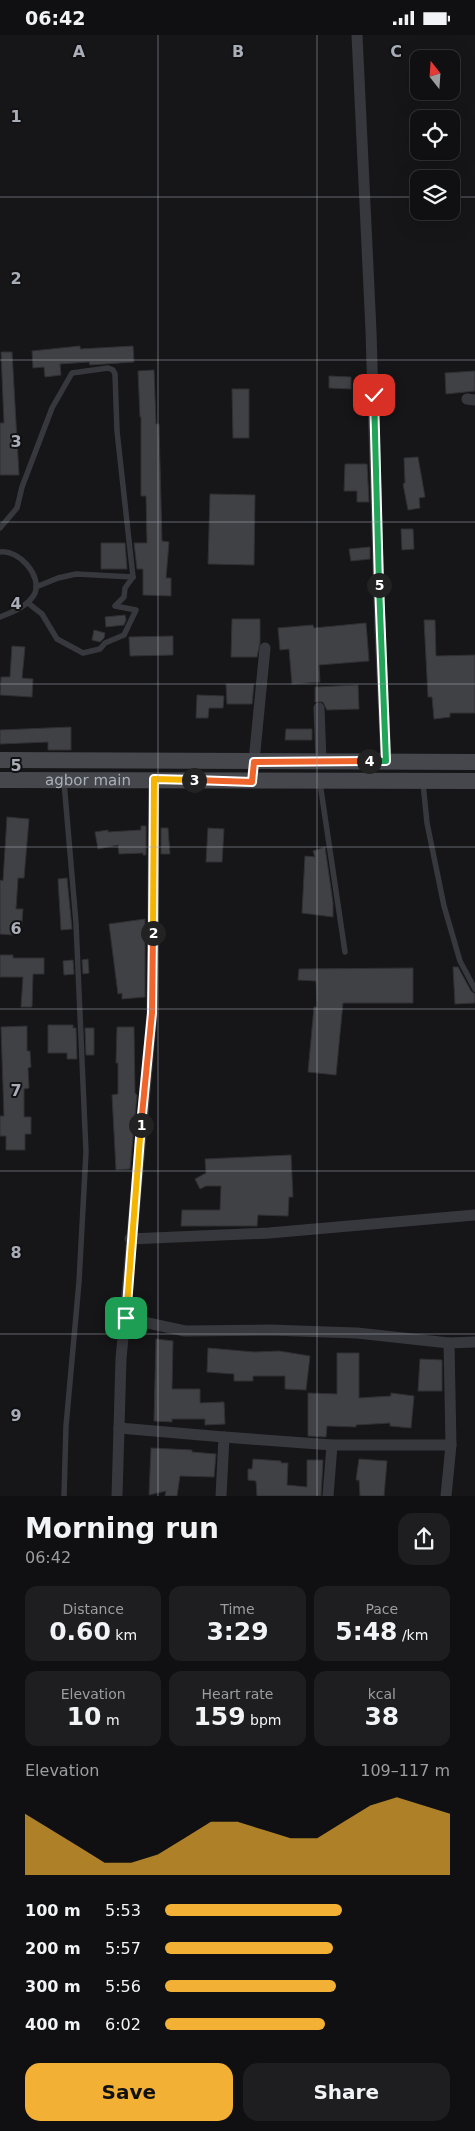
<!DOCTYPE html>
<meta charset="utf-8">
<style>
:root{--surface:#101012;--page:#1e1e20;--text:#f1f3f6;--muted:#9c9d9f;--line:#303032;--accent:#f2b134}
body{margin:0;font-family:"DejaVu Sans",sans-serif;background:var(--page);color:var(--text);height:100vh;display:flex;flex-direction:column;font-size:19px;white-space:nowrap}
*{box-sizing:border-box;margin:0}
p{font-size:16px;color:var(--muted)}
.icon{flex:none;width:28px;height:28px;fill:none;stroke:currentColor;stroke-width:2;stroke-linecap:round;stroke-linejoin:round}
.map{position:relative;height:1461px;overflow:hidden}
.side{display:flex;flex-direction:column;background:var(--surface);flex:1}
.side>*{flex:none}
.needle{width:32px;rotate:343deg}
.fabs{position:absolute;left:410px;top:15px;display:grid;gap:10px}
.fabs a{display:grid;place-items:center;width:50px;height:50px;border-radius:10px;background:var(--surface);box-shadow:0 5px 20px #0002,0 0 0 1px var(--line);font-size:25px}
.pin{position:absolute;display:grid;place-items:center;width:42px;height:42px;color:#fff;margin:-21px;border-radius:10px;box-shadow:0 2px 8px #0006}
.km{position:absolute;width:25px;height:25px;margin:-12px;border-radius:50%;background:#222;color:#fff;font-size:14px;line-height:25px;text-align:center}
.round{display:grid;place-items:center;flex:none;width:52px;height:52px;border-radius:15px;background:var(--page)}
.summary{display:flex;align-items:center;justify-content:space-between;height:85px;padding:0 25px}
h1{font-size:28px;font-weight:600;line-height:38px}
.stats{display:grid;grid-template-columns:repeat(3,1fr);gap:8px;height:85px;padding:5px 25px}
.stats div{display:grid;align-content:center;border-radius:12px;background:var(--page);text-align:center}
.stats b{font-size:25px;font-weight:600}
.stats small{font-size:14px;font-weight:400}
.stats p{font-size:14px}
.chart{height:140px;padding:10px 25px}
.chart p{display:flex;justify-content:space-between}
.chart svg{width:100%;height:90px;margin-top:5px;fill:var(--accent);opacity:.7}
.primary-button{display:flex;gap:10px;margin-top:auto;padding:10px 25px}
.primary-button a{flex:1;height:58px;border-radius:15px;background:var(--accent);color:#111;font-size:20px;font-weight:600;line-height:58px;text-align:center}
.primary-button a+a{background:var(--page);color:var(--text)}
ul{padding:0 25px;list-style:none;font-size:16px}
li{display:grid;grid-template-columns:80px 60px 1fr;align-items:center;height:38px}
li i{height:12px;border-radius:6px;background:var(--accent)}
.status{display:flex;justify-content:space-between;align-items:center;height:35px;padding:0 25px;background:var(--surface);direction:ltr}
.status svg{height:14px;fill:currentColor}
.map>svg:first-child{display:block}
.building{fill:#404145;stroke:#303034}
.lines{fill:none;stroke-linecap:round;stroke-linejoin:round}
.lane{stroke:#37383d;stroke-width:5.5}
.street{stroke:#37383d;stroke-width:11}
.secondary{stroke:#45474d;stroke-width:16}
.split-1-casing{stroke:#fff;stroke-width:10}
.split-2-casing{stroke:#fff;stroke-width:10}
.split-3-casing{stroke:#fff;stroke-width:10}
.split-4-casing{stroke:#fff;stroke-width:10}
.split-5-casing{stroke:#fff;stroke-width:10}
.split-6-casing{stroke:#fff;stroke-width:10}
.split-1{stroke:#f5b400;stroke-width:6}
.split-2{stroke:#f0652b;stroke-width:6}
.split-3{stroke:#f5b400;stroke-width:6}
.split-4{stroke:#f0652b;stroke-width:6}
.split-5{stroke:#22a559;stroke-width:6}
.split-6{stroke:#22a559;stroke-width:6}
.grid{fill:none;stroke:#a8adb8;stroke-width:1;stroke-opacity:0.55}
.labels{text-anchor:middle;stroke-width:4;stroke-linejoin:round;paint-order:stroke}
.street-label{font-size:15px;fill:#a8adb8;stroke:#111113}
.grid-label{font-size:16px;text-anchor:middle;font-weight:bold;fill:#a8adb8;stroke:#111113;stroke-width:4;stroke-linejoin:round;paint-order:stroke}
</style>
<div class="status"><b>06:42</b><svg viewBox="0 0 49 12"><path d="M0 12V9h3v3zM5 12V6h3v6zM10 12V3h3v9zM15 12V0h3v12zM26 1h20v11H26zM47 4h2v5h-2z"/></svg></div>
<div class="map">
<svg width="475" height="1461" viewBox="0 0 475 1461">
<rect width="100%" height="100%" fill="#161618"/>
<g class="building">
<path d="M80,311V314L133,311L134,327L90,330L89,327L60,329L61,340L45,342L44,332L33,333L32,316Z"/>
<path d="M1,317H12L19,440H0V388H4Z"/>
<path d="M154,335L156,389H159L162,506L169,507L166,543H171V561L143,560V534H137L134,508H147L146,461H141V382H140L138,336Z"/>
<path d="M475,336V356L446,359L445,338Z"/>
<path d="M329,341L351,342V354L329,353Z"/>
<path d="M232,354H249V403H233Z"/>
<path d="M418,422L425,462L419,463L420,473L408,475L403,449L405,448L404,423Z"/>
<path d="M345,429H367L369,467H357V456H344Z"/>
<path d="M210,459L255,460L254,530L208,529Z"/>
<path d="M401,494H413L414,514L402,515Z"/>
<path d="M101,508H125L127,534H101Z"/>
<path d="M370,512V524L351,526L349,514Z"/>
<path d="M125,580L126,585L124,590L106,592L105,582Z"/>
<path d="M232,584H260V608L257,622H231Z"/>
<path d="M424,585H435L436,621L475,620V678H450V682L434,684L432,662H428Z"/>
<path d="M366,588L369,626L319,630L320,647L292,649L289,614L280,615L278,593L313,590L314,593Z"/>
<path d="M94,595L105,598L104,603L100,607L92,605Z"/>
<path d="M173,601V620L130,621L129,602Z"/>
<path d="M12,611L25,612L22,643L33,644L32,662L0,660L1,642H10Z"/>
<path d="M226,649H254L252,669H227Z"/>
<path d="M358,650L359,674L327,675L323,667H315V652Z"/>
<path d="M197,660L224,661L223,673H209L208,683H196Z"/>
<path d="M71,692V715H48V707L0,709V695Z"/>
<path d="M286,694H312V705H285Z"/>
<path d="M7,782L29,784L24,843H18L16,874H23L21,899L14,897V900L0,899V845L3,846Z"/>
<path d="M141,791H146V820H143V818L119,819L118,810L98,814L95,797L108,795V797L141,795Z"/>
<path d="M161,793H168L170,819H161Z"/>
<path d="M208,793L224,794L222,827H206Z"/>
<path d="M325,812L333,868V882L302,878L305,821L315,822L313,816Z"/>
<path d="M67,843L72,894L61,895L58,844Z"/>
<path d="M145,884V962L122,964V958L118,959L109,889Z"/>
<path d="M0,920H13V923H44V939H33L32,972H21L23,942H0Z"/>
<path d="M88,924L89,938L83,939L82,925Z"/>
<path d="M73,925L74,939L64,940L63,926Z"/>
<path d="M453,932H458L471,956L475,959V968L455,969Z"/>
<path d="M413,933V968H343L336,1040L308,1037L314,972H317L316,946L298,945L299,934Z"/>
<path d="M48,990H73V993H76L77,1024H67V1018H48Z"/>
<path d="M27,991V1016H30L31,1032L28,1033L29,1053L24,1054V1082H31V1099H25V1115H6V1101H0V1081H4L1,992Z"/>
<path d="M117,992H134L135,1058L137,1060L130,1134L116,1135L112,1060L118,1059V1028H116Z"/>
<path d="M85,993H94V1020H86Z"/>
<path d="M291,1120L293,1162H289L288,1181L258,1180L257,1191H181L182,1175H220L221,1151H206L200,1154L195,1144L206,1138L205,1124Z"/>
<path d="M156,1304L173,1306L172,1354H200V1368L224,1367L225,1389L205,1390V1384H172V1387L154,1386Z"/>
<path d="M208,1313L254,1317L279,1316L310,1321L306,1355L285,1354V1341H253V1346H234V1339L207,1337Z"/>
<path d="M337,1318H359V1363L391,1361V1358L414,1361L411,1393L390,1391V1388L356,1390V1392L329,1391H327L326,1402L308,1401V1358L337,1359Z"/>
<path d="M420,1324L442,1325V1356H418Z"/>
<path d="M151,1413L192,1415V1417L216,1419L214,1442L180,1441L177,1461H165L166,1456L149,1460Z"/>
<path d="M253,1424L281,1426V1428H288L287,1450L307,1452V1425H323L321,1461H257L256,1446L248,1445V1434H252Z"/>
<path d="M359,1424L387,1426L384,1461H360L359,1445H356Z"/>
</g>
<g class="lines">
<g class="lane">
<path d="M0,493L17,473L22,452L52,373L72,338L108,333L113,335L115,339L117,396L133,542L125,553L124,562L115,571L136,575L124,600L105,608L100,614L83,618L57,604L42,579L28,568"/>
<path d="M0,517C18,514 42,540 35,558C29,571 12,577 0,582"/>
<path d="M36,552L58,543L76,539L133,542"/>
<path d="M64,747L76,888L86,1117L79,1247L66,1391L64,1461"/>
<path d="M320,748L345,917"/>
<path d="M423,748L427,788L444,871L460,926L475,954"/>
</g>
<g class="street">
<path d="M357,0L371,296L380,596L386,725"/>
<path d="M467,364L475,365"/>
<path d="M319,673L321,726"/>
<path d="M252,747L265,613"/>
<path d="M130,1204L269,1198L475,1180"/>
<path d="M125,1283L185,1296L269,1295L357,1298L449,1308L475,1307"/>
<path d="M449,1308L451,1410"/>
<path d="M119,1393L224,1402L221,1461"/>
<path d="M224,1402L332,1410H451L446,1461"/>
<path d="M117,1461L121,1324L152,978L154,744"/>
<path d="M328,1461L332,1410"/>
</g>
<g class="secondary">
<path d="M0,725L475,727"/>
<path id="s1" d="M0,745L475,746"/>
</g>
</g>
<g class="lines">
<defs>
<path id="split-1" d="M126,1283L141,1090"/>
<path id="split-2" d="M141,1090L152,978L153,898"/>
<path id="split-3" d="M153,898L154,744L194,745"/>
<path id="split-4" d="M194,745L252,747L254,727L369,726"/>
<path id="split-5" d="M369,726H386L379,550"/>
<path id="split-6" d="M374,360L379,550"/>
</defs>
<use href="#split-1" class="split-1-casing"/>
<use href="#split-2" class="split-2-casing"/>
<use href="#split-3" class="split-3-casing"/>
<use href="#split-4" class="split-4-casing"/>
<use href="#split-5" class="split-5-casing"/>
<use href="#split-6" class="split-6-casing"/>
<use href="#split-1" class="split-1"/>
<use href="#split-2" class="split-2"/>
<use href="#split-3" class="split-3"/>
<use href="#split-4" class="split-4"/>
<use href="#split-5" class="split-5"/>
<use href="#split-6" class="split-6"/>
</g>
<path class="grid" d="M158,0V1461M317,0V1461M0,162H419M451,162H475M0,325H475M0,487H475M0,649H475M0,812H475M0,974H475M0,1136H475M0,1299H475"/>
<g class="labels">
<g class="street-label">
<text dy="5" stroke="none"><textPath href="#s1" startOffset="88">agbor main</textPath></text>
</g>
</g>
<g class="grid-label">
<text x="79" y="22">A</text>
<text x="238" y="22">B</text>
<text x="396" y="22">C</text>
<text x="16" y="87">1</text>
<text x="16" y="249">2</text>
<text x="16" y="412">3</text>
<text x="16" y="574">4</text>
<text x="16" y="736">5</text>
<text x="16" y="899">6</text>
<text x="16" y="1061">7</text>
<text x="16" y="1223">8</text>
<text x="16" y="1386">9</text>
</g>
</svg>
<div class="fabs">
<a><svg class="needle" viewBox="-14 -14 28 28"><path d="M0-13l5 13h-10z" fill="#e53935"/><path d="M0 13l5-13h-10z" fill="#9c9d9f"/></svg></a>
<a><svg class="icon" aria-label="locate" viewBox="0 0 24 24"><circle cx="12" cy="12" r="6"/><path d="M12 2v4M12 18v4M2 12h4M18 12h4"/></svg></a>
<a><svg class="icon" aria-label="layers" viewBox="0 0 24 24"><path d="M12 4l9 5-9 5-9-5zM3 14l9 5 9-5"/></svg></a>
</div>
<div class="pin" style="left:126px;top:1283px;background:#1e9e55"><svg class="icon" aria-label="arrive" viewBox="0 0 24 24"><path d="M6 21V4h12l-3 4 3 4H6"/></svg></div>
<div class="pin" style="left:374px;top:360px;background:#d93025"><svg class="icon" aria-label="check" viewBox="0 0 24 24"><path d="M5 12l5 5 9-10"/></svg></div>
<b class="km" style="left:141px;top:1090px">1</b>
<b class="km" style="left:153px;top:898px">2</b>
<b class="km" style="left:194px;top:745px">3</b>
<b class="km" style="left:369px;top:726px">4</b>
<b class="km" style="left:379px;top:550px">5</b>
</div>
<section class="side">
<div class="summary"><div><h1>Morning run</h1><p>06:42</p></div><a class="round"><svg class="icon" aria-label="share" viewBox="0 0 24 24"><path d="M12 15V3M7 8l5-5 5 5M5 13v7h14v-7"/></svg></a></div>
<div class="stats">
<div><p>Distance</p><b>0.60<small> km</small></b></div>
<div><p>Time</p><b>3:29</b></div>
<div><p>Pace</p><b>5:48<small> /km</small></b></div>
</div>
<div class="stats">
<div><p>Elevation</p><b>10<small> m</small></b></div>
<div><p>Heart rate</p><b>159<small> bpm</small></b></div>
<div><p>kcal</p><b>38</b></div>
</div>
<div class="chart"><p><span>Elevation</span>109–117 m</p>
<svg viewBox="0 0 160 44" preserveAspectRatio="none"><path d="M0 44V14L10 22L20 30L30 38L40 38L50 34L60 26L70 18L80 18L90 22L100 26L110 26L120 18L130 10L140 6L150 10L160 14V44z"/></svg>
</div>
<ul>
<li><b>100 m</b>5:53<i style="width:62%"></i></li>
<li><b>200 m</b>5:57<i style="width:59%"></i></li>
<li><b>300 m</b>5:56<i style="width:60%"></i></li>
<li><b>400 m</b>6:02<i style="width:56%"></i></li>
</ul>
<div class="primary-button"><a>Save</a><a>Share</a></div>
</section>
